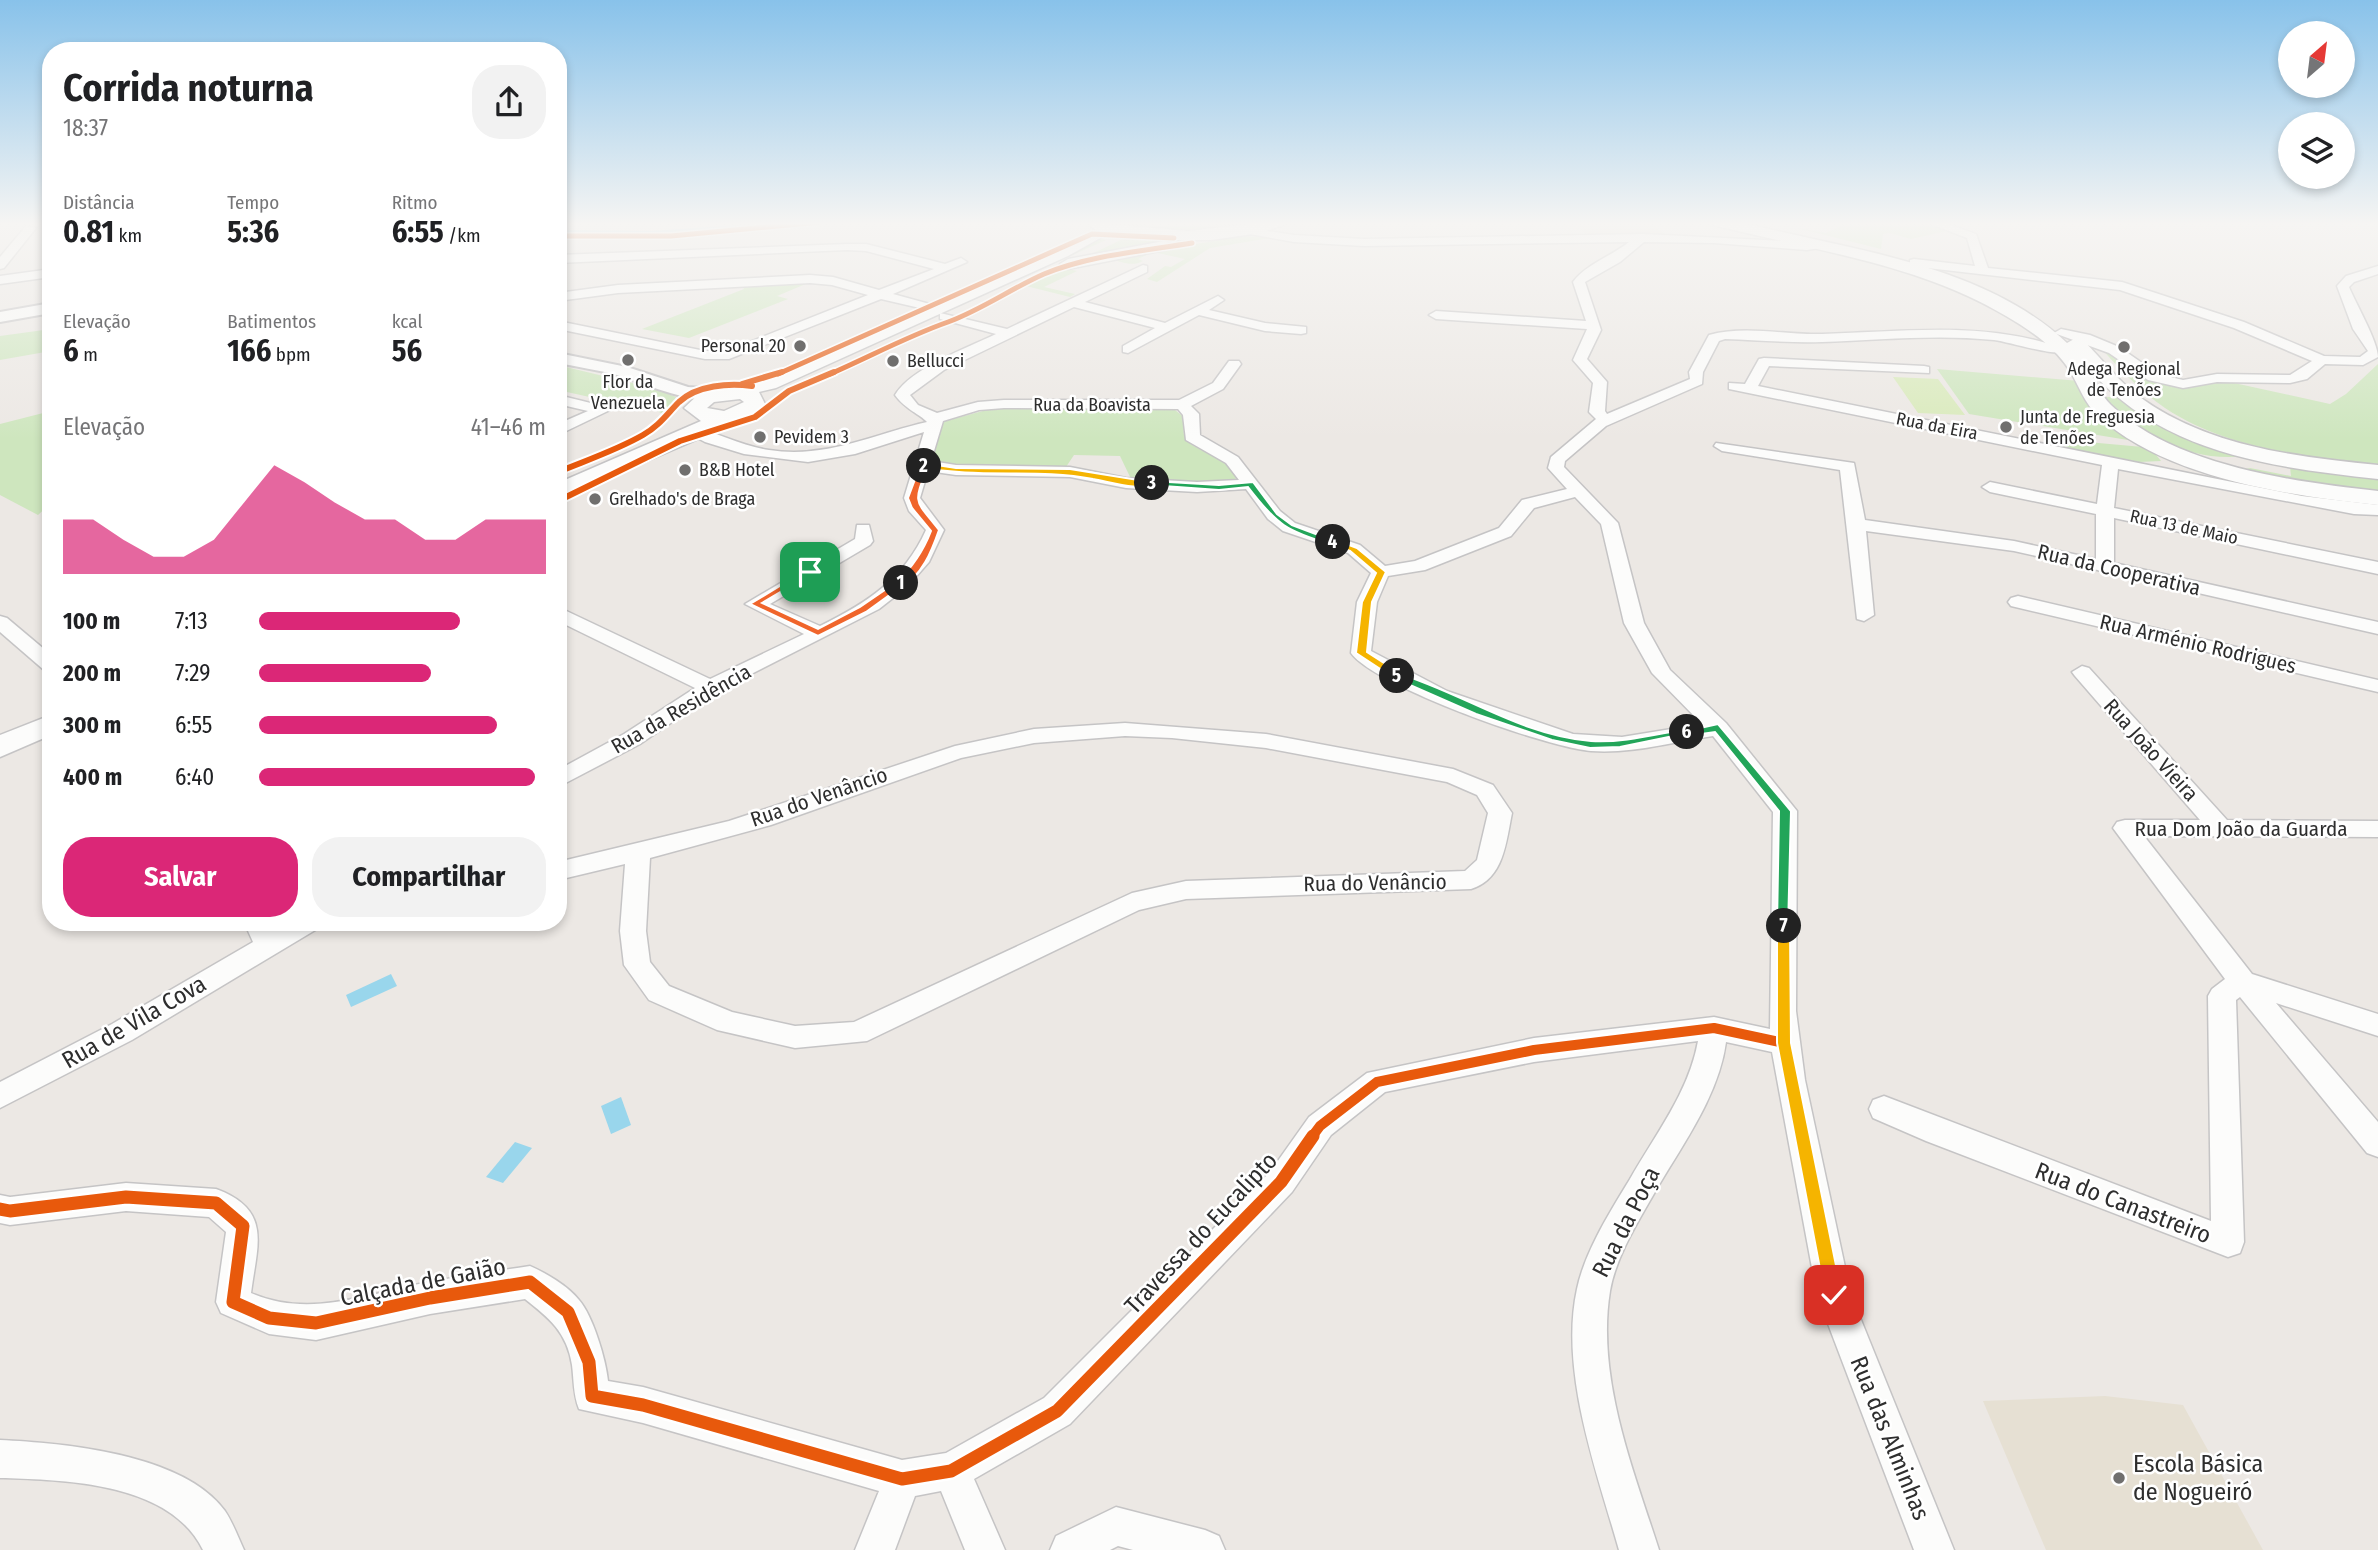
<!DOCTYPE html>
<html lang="pt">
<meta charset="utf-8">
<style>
:root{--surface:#fff;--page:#f2f2f2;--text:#202124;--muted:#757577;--accent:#db2777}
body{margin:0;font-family:"Fira Sans Condensed",sans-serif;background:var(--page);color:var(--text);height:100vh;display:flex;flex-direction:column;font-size:26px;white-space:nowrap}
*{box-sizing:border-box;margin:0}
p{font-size:23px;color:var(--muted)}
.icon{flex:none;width:38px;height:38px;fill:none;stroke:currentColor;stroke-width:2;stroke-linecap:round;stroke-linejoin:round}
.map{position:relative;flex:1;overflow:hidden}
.details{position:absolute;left:42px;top:42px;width:525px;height:889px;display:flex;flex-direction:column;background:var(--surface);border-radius:28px;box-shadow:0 4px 10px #0003}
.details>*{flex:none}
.needle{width:46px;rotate:28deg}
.tools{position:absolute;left:2278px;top:21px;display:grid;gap:14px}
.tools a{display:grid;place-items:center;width:77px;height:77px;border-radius:50%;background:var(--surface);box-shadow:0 4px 10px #0003;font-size:35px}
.pin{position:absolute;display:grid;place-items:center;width:60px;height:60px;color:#fff;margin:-30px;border-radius:14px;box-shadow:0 4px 10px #0006}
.km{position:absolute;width:35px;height:35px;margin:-18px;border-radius:50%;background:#222;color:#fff;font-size:19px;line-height:35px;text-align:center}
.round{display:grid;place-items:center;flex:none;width:74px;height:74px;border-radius:28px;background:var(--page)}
.overview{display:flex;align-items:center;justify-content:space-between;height:119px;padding:0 21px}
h1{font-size:38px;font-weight:700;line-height:52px}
.metrics{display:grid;grid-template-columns:repeat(3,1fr);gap:10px;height:119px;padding:7px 21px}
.metrics div{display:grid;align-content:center}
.metrics b{font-size:30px;font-weight:700}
.metrics small{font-size:19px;font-weight:400}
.metrics p{font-size:19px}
.chart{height:196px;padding:14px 21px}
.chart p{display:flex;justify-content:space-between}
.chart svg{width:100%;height:126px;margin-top:7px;fill:var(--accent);opacity:.7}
.action{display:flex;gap:14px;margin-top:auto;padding:14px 21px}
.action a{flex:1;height:80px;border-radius:28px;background:var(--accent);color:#fff;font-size:28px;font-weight:700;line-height:80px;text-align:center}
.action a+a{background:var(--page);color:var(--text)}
ul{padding:0 21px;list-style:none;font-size:23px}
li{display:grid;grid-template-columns:112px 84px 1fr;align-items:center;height:52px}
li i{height:18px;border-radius:9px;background:var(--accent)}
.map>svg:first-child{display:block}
.education{fill:#e6e0d3}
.green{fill:#cee6be}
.pitch{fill:#d9eabb}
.water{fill:#99d6ec}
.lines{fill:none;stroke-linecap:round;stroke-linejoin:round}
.secondary-tunnel{stroke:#c6c3c0;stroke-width:18;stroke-dasharray:18 9;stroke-linecap:butt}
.minor-casing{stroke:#c5c4c5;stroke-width:3}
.tertiary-casing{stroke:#c5c4c5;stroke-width:4}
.secondary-casing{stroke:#c5c4c5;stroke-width:3}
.minor{fill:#fcfcfb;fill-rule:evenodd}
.tertiary{fill:#fcfcfb;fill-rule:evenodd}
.secondary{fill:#fcfcfb;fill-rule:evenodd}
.cycleway-far3-casing{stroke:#fff;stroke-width:8}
.cycleway-far2-casing{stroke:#fff;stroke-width:10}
.cycleway-far1-casing{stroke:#fff;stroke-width:15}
.cycleway-casing{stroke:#fff;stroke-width:18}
.cycleway-far3{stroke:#e8590c;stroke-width:5}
.cycleway-far2{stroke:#e8590c;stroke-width:6}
.cycleway-far1{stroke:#e8590c;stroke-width:10}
.cycleway{stroke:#e8590c;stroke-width:13}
.split-1{fill:#f0652b;stroke:#fff;stroke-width:2}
.split-2{fill:#f0652b;stroke:#fff;stroke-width:2}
.split-3{fill:#f5b400;stroke:#fff;stroke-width:2}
.split-4{fill:#22a559;stroke:#fff;stroke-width:2}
.split-5{fill:#f5b400;stroke:#fff;stroke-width:2}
.split-6{fill:#22a559;stroke:#fff;stroke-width:2}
.split-7{fill:#22a559;stroke:#fff;stroke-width:2}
.split-8{fill:#f5b400;stroke:#fff;stroke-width:2}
.poi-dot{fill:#706f6e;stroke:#fff;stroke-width:2.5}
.labels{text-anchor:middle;stroke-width:5;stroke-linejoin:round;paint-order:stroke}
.far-poi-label{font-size:18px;fill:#2e2e2e;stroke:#fff;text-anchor:start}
.far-street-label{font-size:18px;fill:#2e2e2e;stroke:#fff}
.street-label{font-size:21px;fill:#2e2e2e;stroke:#fff}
.near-street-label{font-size:24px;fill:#2e2e2e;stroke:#fff}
.near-poi-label{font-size:24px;fill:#2e2e2e;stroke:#fff;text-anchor:start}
</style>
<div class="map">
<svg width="2378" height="1550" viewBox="0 0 2378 1550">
<rect width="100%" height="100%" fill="#ece8e4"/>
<g class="education">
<path d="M1572,222H1647L1667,235L1590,238Z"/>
<path d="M2105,1396L2183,1405L2263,1550H2046L1983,1401Z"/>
</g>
<g class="green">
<path d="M1102,222L1165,226L1276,222C1224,235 1154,237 1102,222Z"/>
<path d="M1829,222H1922L1947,231L1911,239L1890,233L1883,234L1881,249L1797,228L1826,233L1842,225Z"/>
<path d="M1242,236L1270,238L1210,248L1157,282L1147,279L1165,266L1171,267L1185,259L1153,252L1138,259L1143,261C1130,268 1122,260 1109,260C1095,259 1092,268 1075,265Z"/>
<path d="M1127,237L1183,241L1081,259Z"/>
<path d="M1099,239L1106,240L784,385L777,383Z"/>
<path d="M1064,268L1077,271L1044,287L1075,294L1070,297L1026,286Z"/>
<path d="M808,283L777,296L788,299L689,338L642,329L744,289L742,286Z"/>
<path d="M51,329V351L0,360V336Z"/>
<path d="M2098,345L2168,384L2192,387L2225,381L2330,404L2346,394L2378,364V464C2306,457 2227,449 2165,408C2141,392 2118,367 2098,345Z"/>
<path d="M566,367L653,388L676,397L669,416L659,412L654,405L643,402L621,404L558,390V370Z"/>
<path d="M1937,369L2080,381L2140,442L1969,414Z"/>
<path d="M2104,397H2118L2151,418L2245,456C2194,463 2136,436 2104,397Z"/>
<path d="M994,408L1175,410L1185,418C1185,423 1183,430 1184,435C1189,452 1230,455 1236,478L1234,483L1132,481L1120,456L1074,455L1064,470C1020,463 974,475 931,461L942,422Z"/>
<path d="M51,411V503L38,515L0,495V424Z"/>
<path d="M2065,440L2143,447L2152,450L2161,461L2139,462L2064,448Z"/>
<path d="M2290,467L2378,475V495L2242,470L2250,468L2291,476Z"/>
</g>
<path class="pitch" d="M1893,377L1938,379L1965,415L1918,413Z"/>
<g class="water">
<path d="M783,222C710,234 632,240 558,233V230L651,231Z"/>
<path d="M391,974L397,986L351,1007L346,995Z"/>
<path d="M621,1097L631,1125L611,1134L601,1106Z"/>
<path d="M515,1142L532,1148L503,1183L486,1177Z"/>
</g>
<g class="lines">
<path class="secondary-tunnel" d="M1120,235L1132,222"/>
<defs>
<g id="minor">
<path d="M1926,222H1942L1976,234L1988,268L2122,282L2244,322L2324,356L2360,357L2368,351L2353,329L2337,286L2346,276L2378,266V274L2354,282L2349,287C2356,304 2378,342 2378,357L2363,365L2325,364L2307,379L2290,383L2217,382L2183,388L2148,380L2109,353L2054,333L2061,329L2090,335L2119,347L2158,374L2183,380L2217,374L2290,375L2312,361L2234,328L2120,290L1910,266V260L1914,259L1975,266L1967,238Z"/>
<path d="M26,226L36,228L4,268L0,269V257Z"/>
<path d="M1248,228L1294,235L1364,239L1643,234L1826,243V247L1807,250L1714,243L1644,242L1620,262L1585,282L1601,330L1587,359L1607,382L1605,411L1607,414L1690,379L1689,372L1709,335C1745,325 1785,335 1822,334C1897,332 1973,322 2046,343C2055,346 2064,344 2071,350C2060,359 2011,342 1994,340C1937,334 1879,340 1822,342C1790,343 1757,340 1725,339L1719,341L1703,372L1702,384L1606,426L1565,461L1564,467L1618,523L1644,623L1670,670L1726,723L1797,811L1796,1011L1805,1080L1851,1295L1954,1550H1914L1817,1295L1772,1052L1726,1042C1719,1094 1685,1141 1659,1185C1641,1217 1616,1255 1610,1291C1596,1377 1633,1469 1659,1550H1619C1597,1472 1559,1371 1577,1289C1585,1251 1610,1212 1630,1179C1655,1135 1689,1092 1698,1041L1534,1062L1385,1092L1331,1135L1292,1192L1070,1424L974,1479L1005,1550H965L941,1491L915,1496L895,1550H855L879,1491L643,1423L579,1409C573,1394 574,1380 572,1365C567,1332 549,1318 525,1299L430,1314L316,1340L269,1334L221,1313L216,1302L226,1232L209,1217L126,1211L10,1225L0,1223V1195L10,1197L126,1183L216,1189C273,1210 257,1245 251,1293C310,1319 370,1293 429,1282C463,1276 496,1271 530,1266C546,1273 568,1286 579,1300C593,1316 606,1360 608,1381L643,1387L902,1460L946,1453L1044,1398L1270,1172L1309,1117L1367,1073L1534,1038L1714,1017L1770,1029L1773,812L1713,736C1672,742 1632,754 1591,751C1548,748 1374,686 1351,653L1357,602L1371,573L1348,553L1283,531L1268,519L1246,489L1197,492L1126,488L1070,477L956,475L928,471L920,498L944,530L929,562L907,587L879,609L716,692L640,744L558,787V770L624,734L695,688L558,621V607L710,679L804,634L745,604L855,539L857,525H869L873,541L870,545L770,604L820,626C867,603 904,579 926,530L909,511L904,498L924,432L855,454L808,462L744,454L705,442L684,431L692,426C718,433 742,446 769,450C827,459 873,434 927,422C920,414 906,410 895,395C911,368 967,348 996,334L940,319V313L1007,329L1143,265L1147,266V272L1085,302L1165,323L1218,296L1224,300L1209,310L1265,323L1306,327V333L1301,334L1265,331L1199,315L1128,353L1123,352V346L1155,328L1074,307L944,370L910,395L918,405L937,413L978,402L1004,400H1179L1213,383L1229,361H1239L1241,364L1223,389L1191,406L1199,414L1200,435L1238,457L1280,511L1295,523L1360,545L1385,566L1415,561L1499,528L1522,500L1567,489L1548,468L1551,457L1596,419L1589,412L1593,383L1573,360L1587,329L1436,319L1429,315L1436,311L1586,321L1573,282C1586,264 1612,256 1629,242L1364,246L1294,242L1244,233L1242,231ZM1004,408L1178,409L1183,415L1186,440L1226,463L1239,480L1197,482L1126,478L1070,467L956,465L931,461L943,421L979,410ZM1575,497L1601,524L1624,623L1652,673L1702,724L1622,737L1573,734L1447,691L1371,651L1377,602L1388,576L1425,570L1511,536L1534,508Z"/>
<path d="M847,244H866L945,264L961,258L967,262L893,294L937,306V312L881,299L729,359H705L558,329V321L705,351H727L868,295L832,285L810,283L618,293L558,301V293L618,285L810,275L833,277L879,290L934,269L866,251L847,250L558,263V255Z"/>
<path d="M51,269V277L0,284V276Z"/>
<path d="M1764,358L1924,366L1929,367V373L1769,366L1758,386L2302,496L2378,505V515L2354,514L2118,469L2114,508L2378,562V574L2114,518V563L2378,622V634L2014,551L1866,531L1874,615L1864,621L1857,619L1840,470L1722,451L1714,446L1716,443L1854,463L1865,520L2014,541L2096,559V514L1990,492L1982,487L1990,482L2097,504L2102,465L1729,389V383L1745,384L1759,359Z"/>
<path d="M558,395L607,407L610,410L558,435V424L588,411L558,404Z"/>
<path d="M2018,596L2378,680V692L2011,606L2008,602L2011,598Z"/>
<path d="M0,616L7,618L51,655V672L44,670L0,632Z"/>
<path d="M2082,666L2089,668L2227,820L2378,821V837L2144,836L2252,974L2378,1014V1036L2276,1003L2378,1122V1157L2367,1153L2240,997L2236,1000L2244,1242L2240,1253L2228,1257L1926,1141L1873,1118L1869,1109L1873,1100L1884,1096L2211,1221L2208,996L2212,989L2225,979L2113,828L2117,822L2125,820H2200L2075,676L2072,672Z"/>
<path d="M1125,723L1266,734L1453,769L1493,785L1512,813C1506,842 1504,879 1471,889L1186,899L1139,910L867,1041L795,1048L717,1030L649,1000L624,965L620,931L625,864L558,880V862L729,821L955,746L1034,729ZM1125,736L1172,738L1266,748L1447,782L1477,795L1488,813L1477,860L1465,871L1186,881L1132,893L854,1022L795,1026L732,1012L669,986L650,962L646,931L650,858L771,825L961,758L1034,743Z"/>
<path d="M244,922H270L274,930L287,922H321L317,929L132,1040L0,1108V1082L112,1024L253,942Z"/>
<path d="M0,1440C64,1443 184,1454 225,1511C233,1523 238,1537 244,1550H203C170,1482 65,1480 0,1478Z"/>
<path d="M1116,1507L1205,1530L1219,1536L1225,1550H1133L1118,1546L1110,1550H1050L1056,1536Z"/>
</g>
<g id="tertiary">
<path d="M51,303V313L0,322V312Z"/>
<path d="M558,353L627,367L688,387L717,389L726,394C710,413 638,381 617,375C598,370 578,367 558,363Z"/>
</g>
<g id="secondary">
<path d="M1085,222L1188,231L1267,222H1292L1260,233L1212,240H1163L1111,232L1068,256L776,388L759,392L765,404L749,417L558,499V483L701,421L684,408L701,392L763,379L1056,250L1096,230ZM740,399L744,402L724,411L707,408L714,402Z"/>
<path d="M1710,222C1741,220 1770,230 1800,236C1891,256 1997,277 2067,343L2076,338L2083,340C2103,360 2120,384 2144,400C2211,447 2298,457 2378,465V479C2271,467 2163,454 2089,369C2096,381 2101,396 2111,405C2174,466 2295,482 2378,491V505C2289,496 2166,478 2098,416C2085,404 2079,386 2070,371C2055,347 2030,330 2006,316C1917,263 1811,250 1713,225Z"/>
<path d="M1164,241L1170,243V249L1068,269L1060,264L1068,259Z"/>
<path d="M51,715V735L0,757V735Z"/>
</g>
</defs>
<use href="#minor" class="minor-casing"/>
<use href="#tertiary" class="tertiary-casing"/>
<use href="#secondary" class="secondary-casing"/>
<use href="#minor" class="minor"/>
<use href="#tertiary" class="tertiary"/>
<use href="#secondary" class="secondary"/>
<defs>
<g id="cycleway-far3">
<path d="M558,236H671L820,222"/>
<path d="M778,374L1092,234L1174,238"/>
<path d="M830,374C869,357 908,336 948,322C981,310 1012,288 1044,274C1090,255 1143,251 1192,243"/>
</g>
<g id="cycleway-far2">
<path d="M742,384L782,372"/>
<path d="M558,472C587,460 617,450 643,435C659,426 667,414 679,402C697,385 729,383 752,386"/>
<path d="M558,501L680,441L755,417L789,391L834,372"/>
</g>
<path id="cycleway-far1" d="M1311,1138L1320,1126L1377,1082L1534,1050L1714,1028L1784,1043"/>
<path id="cycleway" d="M0,1209L10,1211L126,1197L216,1203L243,1226L233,1302L269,1318L316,1323L430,1298L530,1282L568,1312L589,1362L592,1396L643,1405L902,1479L951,1471L1057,1411L1281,1182L1313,1136"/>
</defs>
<use href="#cycleway-far3" class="cycleway-far3-casing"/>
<use href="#cycleway-far2" class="cycleway-far2-casing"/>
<use href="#cycleway-far1" class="cycleway-far1-casing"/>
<use href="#cycleway" class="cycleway-casing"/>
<use href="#cycleway-far3" class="cycleway-far3"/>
<use href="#cycleway-far2" class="cycleway-far2"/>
<use href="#cycleway-far1" class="cycleway-far1"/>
<use href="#cycleway" class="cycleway"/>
</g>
<linearGradient id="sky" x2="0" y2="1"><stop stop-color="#88c2ea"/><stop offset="0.51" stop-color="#f6f5f3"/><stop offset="1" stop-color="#f6f5f3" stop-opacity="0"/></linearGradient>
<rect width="2378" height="439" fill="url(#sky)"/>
<path class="split-1" d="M806,570L814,572L762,603L818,629L860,607L898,581L906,583L866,612L818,636L750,604Z"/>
<path class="split-2" d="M924,463L928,466C913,505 914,498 939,530C932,550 922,577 901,586L896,583C913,567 923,552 931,531L912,508L908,498L920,466Z"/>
<path class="split-3" d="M924,463L956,468L1070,469L1157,483C1141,492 1111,482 1093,479C1037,468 978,479 921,467Z"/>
<path class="split-4" d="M1152,481L1219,485L1253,482L1277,514L1292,525L1337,542L1333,545C1286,531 1277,525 1248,487L1219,490L1149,485Z"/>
<path class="split-5" d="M1333,539L1357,548L1386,572L1372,602L1367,652L1401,674V678H1394L1356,653L1362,602L1376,573L1350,551L1330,544Z"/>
<path class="split-6" d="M1397,673C1461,692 1522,736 1591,741C1623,743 1656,734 1687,729L1693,732L1620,747L1590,748L1552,740L1476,714L1394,678V674Z"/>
<path class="split-7" d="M1718,724L1791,811L1788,929H1779L1777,926L1779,811L1715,732L1687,736L1682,732Z"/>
<path class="split-8" d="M1784,921L1790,926L1791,1043L1842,1295L1834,1303L1825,1295L1777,1043V926Z"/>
<g class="poi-dot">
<circle cx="800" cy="346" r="7"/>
<circle cx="2124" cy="347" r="7"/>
<circle cx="628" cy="360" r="7"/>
<circle cx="893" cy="361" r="7"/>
<circle cx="2006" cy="427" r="7"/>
<circle cx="760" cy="437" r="7"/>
<circle cx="685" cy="470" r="7"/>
<circle cx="595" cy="499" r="7"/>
<circle cx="2119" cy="1478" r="7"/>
</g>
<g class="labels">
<g class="far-poi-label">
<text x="786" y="352" text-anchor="end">Personal 20</text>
<text x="907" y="367">Bellucci</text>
<text x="2124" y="375" text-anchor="middle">Adega Regional<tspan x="2124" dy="21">de Tenões</tspan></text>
<text x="628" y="388" text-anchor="middle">Flor da<tspan x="628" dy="21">Venezuela</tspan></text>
<text x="2020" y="423">Junta de Freguesia<tspan x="2020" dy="21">de Tenões</tspan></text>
<text x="774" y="443">Pevidem 3</text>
<text x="699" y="476">B&amp;B Hotel</text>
<text x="609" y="505">Grelhado's de Braga</text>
</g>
<g class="far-street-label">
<text x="1092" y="411">Rua da Boavista</text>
<text transform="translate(1937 426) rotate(11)" y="6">Rua da Eira</text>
<text transform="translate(2184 527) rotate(12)" y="6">Rua 13 de Maio</text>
</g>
<g class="street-label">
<text transform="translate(2119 570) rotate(13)" y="7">Rua da Cooperativa</text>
<text transform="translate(2198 644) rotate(13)" y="7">Rua Arménio Rodrigues</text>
<text transform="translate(681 709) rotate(-30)" y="7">Rua da Residência</text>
<text transform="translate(2151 750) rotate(48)" y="7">Rua João Vieira</text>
<text transform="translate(819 797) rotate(-19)" y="7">Rua do Venâncio</text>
<text x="2241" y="836">Rua Dom João da Guarda</text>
<text transform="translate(1375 883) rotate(-1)" y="7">Rua do Venâncio</text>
</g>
<g class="near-street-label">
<text transform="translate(134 1022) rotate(-30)" y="8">Rua de Vila Cova</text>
<text transform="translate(2123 1203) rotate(21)" y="8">Rua do Canastreiro</text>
<text transform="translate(1626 1222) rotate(-63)" y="8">Rua da Poça</text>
<text transform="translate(1201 1233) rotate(-47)" y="8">Travessa do Eucalipto</text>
<text transform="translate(423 1282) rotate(-11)" y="8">Calçada de Gaião</text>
<text transform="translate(1890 1438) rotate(68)" y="8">Rua das Alminhas</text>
</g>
<g class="near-poi-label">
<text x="2133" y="1472">Escola Básica<tspan x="2133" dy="28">de Nogueiró</tspan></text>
</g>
</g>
</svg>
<div class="tools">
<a><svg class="needle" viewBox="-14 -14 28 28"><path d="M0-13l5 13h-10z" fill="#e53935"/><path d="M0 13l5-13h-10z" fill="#757577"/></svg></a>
<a><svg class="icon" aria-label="layers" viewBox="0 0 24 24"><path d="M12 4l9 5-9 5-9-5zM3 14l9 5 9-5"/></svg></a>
</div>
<div class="pin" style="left:810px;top:572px;background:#1e9e55"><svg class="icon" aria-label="arrive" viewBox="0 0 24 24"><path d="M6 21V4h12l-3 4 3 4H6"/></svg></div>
<div class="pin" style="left:1834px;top:1295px;background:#d93025"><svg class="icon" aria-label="check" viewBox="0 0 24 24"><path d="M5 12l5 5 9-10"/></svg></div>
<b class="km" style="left:901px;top:583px">1</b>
<b class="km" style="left:924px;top:466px">2</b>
<b class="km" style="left:1152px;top:483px">3</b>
<b class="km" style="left:1333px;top:542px">4</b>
<b class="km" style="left:1397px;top:676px">5</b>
<b class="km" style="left:1687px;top:732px">6</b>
<b class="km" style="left:1784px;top:926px">7</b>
<section class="details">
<div class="overview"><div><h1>Corrida noturna</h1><p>18:37</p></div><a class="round"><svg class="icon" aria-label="share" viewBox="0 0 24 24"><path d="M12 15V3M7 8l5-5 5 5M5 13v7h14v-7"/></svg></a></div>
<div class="metrics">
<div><p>Distância</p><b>0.81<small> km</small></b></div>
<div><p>Tempo</p><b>5:36</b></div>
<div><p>Ritmo</p><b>6:55<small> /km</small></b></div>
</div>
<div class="metrics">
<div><p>Elevação</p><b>6<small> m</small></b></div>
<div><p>Batimentos</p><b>166<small> bpm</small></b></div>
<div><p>kcal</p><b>56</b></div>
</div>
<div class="chart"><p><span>Elevação</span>41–46 m</p>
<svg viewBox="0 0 160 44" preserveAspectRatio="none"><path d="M0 44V25L10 25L20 32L30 38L40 38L50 32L60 19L70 6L80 12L90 19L100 25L110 25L120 32L130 32L140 25L150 25L160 25V44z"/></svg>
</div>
<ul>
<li><b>100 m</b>7:13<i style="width:70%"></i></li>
<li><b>200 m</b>7:29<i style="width:60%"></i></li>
<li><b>300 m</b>6:55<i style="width:83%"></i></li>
<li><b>400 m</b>6:40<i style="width:96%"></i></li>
</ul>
<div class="action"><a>Salvar</a><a>Compartilhar</a></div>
</section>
</div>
